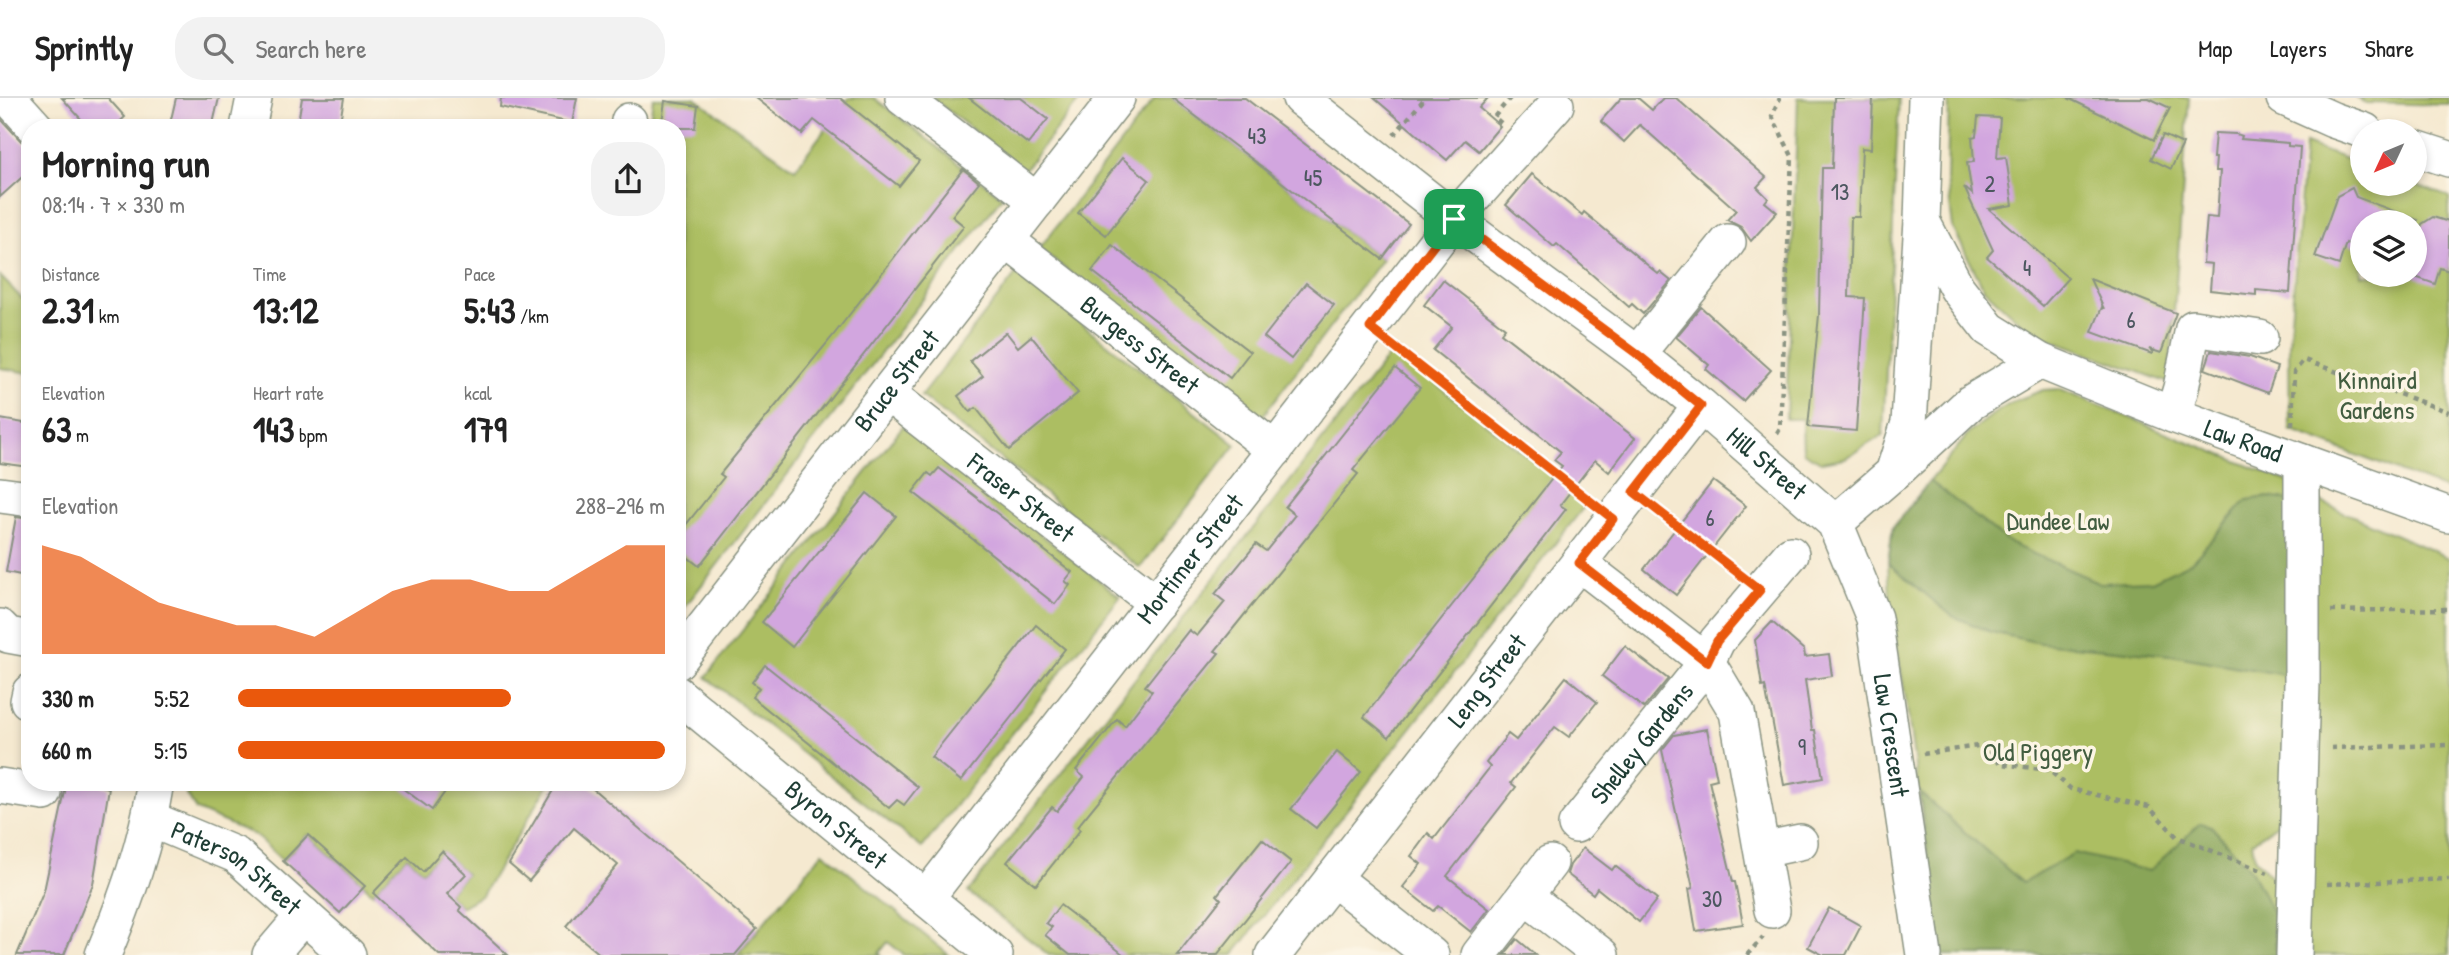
<!DOCTYPE html>
<meta charset="utf-8">
<style>
:root{--surface:#fff;--page:#f2f2f2;--text:#222;--muted:#767676;--line:#e0e0e0;--accent:#ea580c}
body{margin:0;font-family:"Patrick Hand",sans-serif;background:var(--page);color:var(--text);height:100vh;display:flex;flex-direction:column;font-size:26px;white-space:nowrap}
*{box-sizing:border-box;margin:0}
p{font-size:23px;color:var(--muted)}
.icon{flex:none;width:38px;height:38px;fill:none;stroke:currentColor;stroke-width:2;stroke-linecap:round;stroke-linejoin:round}
.map{position:relative;flex:1;overflow:hidden}
.details{position:absolute;left:21px;top:21px;width:665px;height:672px;display:flex;flex-direction:column;background:var(--surface);border-radius:28px;box-shadow:0 4px 10px #0003}
.details>*{flex:none}
.needle{width:46px;rotate:226deg}
.tools{position:absolute;left:2350px;top:21px;display:grid;gap:14px}
.tools a{display:grid;place-items:center;width:77px;height:77px;border-radius:50%;background:var(--surface);box-shadow:0 4px 10px #0003;font-size:35px}
.pin{position:absolute;display:grid;place-items:center;width:60px;height:60px;color:#fff;margin:-30px;border-radius:14px;box-shadow:0 4px 10px #0006}
.round{display:grid;place-items:center;flex:none;width:74px;height:74px;border-radius:28px;background:var(--page)}
.headline{display:flex;align-items:center;justify-content:space-between;height:119px;padding:0 21px}
h1{font-size:38px;font-weight:700;line-height:52px}
.figures{display:grid;grid-template-columns:repeat(3,1fr);gap:10px;height:119px;padding:7px 21px}
.figures div{display:grid;align-content:center}
.figures b{font-size:35px;font-weight:700}
.figures small{font-size:19px;font-weight:400}
.figures p{font-size:19px}
.chart{height:196px;padding:14px 21px}
.chart p{display:flex;justify-content:space-between}
.chart svg{width:100%;height:126px;margin-top:7px;fill:var(--accent);opacity:.7}
ul{padding:0 21px;list-style:none;font-size:23px}
li{display:grid;grid-template-columns:112px 84px 1fr;align-items:center;height:52px}
li i{height:18px;border-radius:9px;background:var(--accent)}
header{display:flex;align-items:center;gap:42px;box-sizing:border-box;height:98px;padding:0 35px;background:var(--surface);border-bottom:2px solid var(--line)}
header strong{font-size:33px}
nav{display:flex;gap:38px;margin-inline-start:auto;font-size:24px}
.search{width:490px;height:63px;background:var(--page);display:flex;align-items:center;gap:18px;box-sizing:border-box;padding:0 24px;border-radius:28px;color:var(--muted);font-size:26px}
.map>svg:first-child{display:block}
.green{fill:#acbe62;stroke:#667e4b;stroke-width:2;fill-rule:evenodd}
.forest{fill:#89a558;stroke:#547146;stroke-width:2}
.building{fill:#d2a6df}
.lines{fill:none;stroke-linecap:round;stroke-linejoin:round}
.minor-casing{stroke:#8a9382;stroke-width:38}
.path{stroke:#8a9382;stroke-width:4.5;stroke-dasharray:5 5;stroke-linecap:butt}
.minor{stroke:#fff;stroke-width:35}
.route-casing{stroke:#fff;stroke-width:14}
.route{stroke:#ea580c;stroke-width:9}
.labels{text-anchor:middle;stroke-width:7;stroke-linejoin:round;paint-order:stroke}
.number-label{font-size:23px;fill:#4c575f}
.street-label{font-size:26px;fill:#1f3d34;stroke:#fcf5e5}
.park-label{font-size:26px;fill:#425d40;stroke:#fcf5e5}
</style>
<header>
<strong>Sprintly</strong>
<div class="search"><svg class="icon" aria-label="search" viewBox="0 0 24 24"><circle cx="10" cy="10" r="6"/><path d="M15 15l6 6"/></svg>Search here</div>
<nav><a>Map</a><a>Layers</a><a>Share</a></nav>
</header>
<div class="map">
<svg width="2449" height="857" viewBox="0 0 2449 857">
<rect width="100%" height="100%" fill="#fcf5e5"/>
<filter id="ink" filterUnits="userSpaceOnUse"><feTurbulence type="fractalNoise" baseFrequency=".0143" numOctaves="2"/><feDisplacementMap in="SourceGraphic" scale="14" xChannelSelector="R" yChannelSelector="G"/><feConvolveMatrix kernelMatrix="1 2 1 2 8 2 1 2 1" color-interpolation-filters="sRGB"/></filter>
<filter id="wash" filterUnits="userSpaceOnUse"><feTurbulence type="fractalNoise" baseFrequency=".00686" numOctaves="4" result="noise"/><feDisplacementMap in="SourceGraphic" scale="28" xChannelSelector="R" yChannelSelector="G"/><feGaussianBlur stdDeviation="1.57" result="paint"/><feColorMatrix in="noise" values="0 0 0 0 0 0 0 0 0 0 0 0 0 0 0 0 0 1.4 0 .05"/><feComposite in="paint" operator="in"/></filter>
<g filter="url(#wash)">
<rect width="100%" height="100%" fill="#f5e9d0"/>
<g class="green">
<path d="M653,0H695L795,71L849,0H874L1002,99L677,519V30H649Z"/>
<path d="M932,0H1081L1024,72Z"/>
<path d="M1155,0H1172L1382,161L1261,320L1039,151Z"/>
<path d="M1798,0H1899L1883,337L1845,360L1821,364L1803,354L1802,321H1786Z"/>
<path d="M1949,0H2189L2169,285L2031,234L1984,191L1953,130L1947,82Z"/>
<path d="M2355,0H2449V7L2366,5Z"/>
<path d="M2305,46L2362,67V86H2413L2449,99V392L2290,332L2289,247ZM2362,124H2415V177H2362Z"/>
<path d="M1017,175L1236,347L1140,470L921,298Z"/>
<path d="M0,178L30,209V275L0,270Z"/>
<path d="M1393,252L1587,405L1233,857H1049L968,794Z"/>
<path d="M2058,291L2294,386L2289,718L2252,744L2255,761L2274,781L2311,786L2312,400L2449,460V857H1941L1906,602L1891,515L1888,465L1893,429L1969,335L1996,314L2017,302L2043,292Z"/>
<path d="M903,328L1120,499L922,750L706,579Z"/>
<path d="M188,684H550L482,797L461,809L447,796L466,776L442,754L423,774L407,759L373,795L308,737L283,763L255,737L196,712L186,695Z"/>
<path d="M823,754L949,857H904L888,844L879,855L881,857H737Z"/>
</g>
<g class="forest">
<path d="M1930,383L2011,446L2100,485L2152,483L2191,464L2247,402L2268,399L2294,403L2296,579L2171,557L2040,545L1991,534L1952,518L1888,465L1893,429Z"/>
<path d="M1919,694L2023,785L2074,755L2149,773L2201,725L2211,728L2252,774L2274,817L2276,857H1941Z"/>
</g>
<g id="blocks">
<g class="building">
<path d="M62,0H108L125,19L113,30H89Z"/>
<path d="M176,0H219L212,30H169Z"/>
<path d="M302,0H344L339,30H297Z"/>
<path d="M501,0H577L572,25L500,9Z"/>
<path d="M756,0H840L919,63L899,88L814,22L802,36Z"/>
<path d="M969,0H1021L1048,21L1028,46Z"/>
<path d="M1172,0H1245L1409,126L1382,161Z"/>
<path d="M1374,0H1488L1479,10L1500,28L1479,53L1465,42L1447,62Z"/>
<path d="M1621,0H1638L1652,12L1663,0H1676L1766,79L1757,89L1768,100L1765,104L1777,114L1751,143L1741,129L1727,122L1736,112L1640,27L1624,44L1601,23Z"/>
<path d="M1834,0H1873L1871,51L1862,50L1859,119H1851L1849,199L1865,200L1856,333L1808,329L1819,217L1822,70H1832Z"/>
<path d="M2068,0H2149L2170,10L2154,42Z"/>
<path d="M665,3L698,8L695,30H661Z"/>
<path d="M1978,19L2000,20L1997,60L2006,59L2013,107L1989,111L2068,180L2043,208L1987,159L1993,152L1964,89L1972,96L1967,65L1974,64L1972,39L1976,38Z"/>
<path d="M0,20L21,43L30,49V72L0,99Z"/>
<path d="M2215,35L2236,36L2242,38L2241,41L2288,45V48L2300,49L2290,195L2256,192V197L2210,192L2212,166L2203,165L2207,119L2217,120L2220,73H2215L2216,60H2213Z"/>
<path d="M2163,37L2183,46L2171,71L2151,61Z"/>
<path d="M1122,60L1149,82L1106,137L1078,115Z"/>
<path d="M963,71L979,84L952,118L964,128L699,468L677,451V438L724,379L720,376L832,239Z"/>
<path d="M1532,76L1582,117L1584,114L1658,176L1660,174L1671,183L1643,216L1632,206L1629,209L1557,146L1554,149L1506,107Z"/>
<path d="M2352,90L2356,99L2418,122L2417,124H2362V151L2346,145L2339,167L2315,159L2337,98Z"/>
<path d="M2433,119L2449,124V173L2440,170L2435,186L2415,179L2421,163L2415,161V145L2422,126Z"/>
<path d="M1112,147L1250,254L1230,280L1092,173Z"/>
<path d="M2090,181L2176,215L2161,255L2149,251L2153,254L2152,256L2092,234L2102,209L2104,211Z"/>
<path d="M1443,182L1505,230L1501,235L1635,340L1609,374L1595,362L1560,407L1566,411L1389,639L1364,619L1562,368L1554,362L1561,354L1433,252L1452,229L1424,207Z"/>
<path d="M1306,185L1334,207L1291,261L1264,239Z"/>
<path d="M1701,209L1771,272L1743,303L1706,271L1709,267L1676,239Z"/>
<path d="M1006,234L1018,249L1031,238L1078,295L1009,352L976,310L970,314L958,298L983,278L970,263Z"/>
<path d="M2211,253L2250,259L2277,269L2268,295L2205,271Z"/>
<path d="M1395,270L1420,290L1353,372L1358,376L1215,553L1219,555L1077,729L1080,732L1036,787L1007,764L1052,709L1057,713L1084,679L1076,672L1117,621L1125,628L1152,593L1145,588L1189,532L1197,538L1225,504L1215,496L1256,446L1266,453L1295,417L1285,409Z"/>
<path d="M0,321L30,326V369L0,365Z"/>
<path d="M939,370L1072,474L1065,483L1070,487L1055,506L913,394L928,375L932,378Z"/>
<path d="M1713,383L1746,408L1676,497L1644,471Z"/>
<path d="M867,395L896,418L792,549L762,524Z"/>
<path d="M16,419L30,421V479L6,474Z"/>
<path d="M1772,524L1804,552L1805,559L1829,556L1832,578L1805,582L1812,632H1815L1823,680L1784,687L1770,610H1769L1765,588L1762,589L1755,542Z"/>
<path d="M1036,527L1065,551L961,683L931,659Z"/>
<path d="M1625,548L1668,581L1644,610L1602,578Z"/>
<path d="M765,567L918,689L904,707L897,702L889,710L752,599L759,590L752,584Z"/>
<path d="M1566,579L1597,604L1569,639L1555,629L1511,685L1516,689L1447,778L1489,811L1471,834L1438,808L1433,813L1403,789L1421,766L1411,758L1428,735L1434,741L1490,669L1486,665L1508,636L1516,642Z"/>
<path d="M1707,631L1717,681L1709,683L1733,784H1735L1743,826L1696,833L1689,791L1693,790L1662,652L1674,637Z"/>
<path d="M1337,654L1361,674L1316,730L1291,711Z"/>
<path d="M67,684H102V688L109,690L93,786L64,857H17L44,793Z"/>
<path d="M394,684H452L432,712Z"/>
<path d="M558,684H585L757,831L735,857H601L566,828L618,767L574,730L529,783L509,766Z"/>
<path d="M308,737L365,788L340,815L283,763Z"/>
<path d="M1262,741L1291,764L1217,857H1177L1221,801L1217,797Z"/>
<path d="M1583,750L1612,772L1615,768L1657,801L1639,824L1597,790L1593,796L1567,776L1570,767Z"/>
<path d="M442,753L466,776L447,796L461,809L459,812L508,857H439L373,795L407,759L423,774Z"/>
<path d="M1060,807L1094,833L1124,857H1070L1045,837L1052,829L1046,825Z"/>
<path d="M1829,810L1861,828L1846,857H1823L1808,849Z"/>
<path d="M1517,841L1536,857H1504Z"/>
</g>
</g>
</g>
<g filter="url(#ink)">
<use href="#blocks" fill-opacity="0" stroke="#8a9382" stroke-width="2"/>
<g class="lines">
<defs>
<g id="minor">
<path d="M9,0L36,30"/>
<path d="M903,0L1037,103"/>
<path id="s1" d="M1300,0L1454,121L1637,256L1701,308L1835,425L1874,520L1924,857"/>
<path d="M2284,0L2333,22L2365,33"/>
<path d="M248,30L254,0"/>
<path d="M628,30L629,23"/>
<path d="M2415,50L2449,61"/>
<path id="s2" d="M1922,123L1957,190L1989,231L2040,263L2173,317L2449,417"/>
<path id="s3" d="M1006,142L1275,352"/>
<path d="M1637,256L1728,144"/>
<path id="s4" d="M887,295L1156,505"/>
<path d="M2173,317L2181,290L2193,230L2260,240"/>
<path d="M1894,375L1970,305L2040,263"/>
<path d="M0,397L30,401"/>
<path d="M1835,425L1893,375L1909,325L1922,123L1926,0"/>
<path d="M1579,465L1707,564L1737,614L1772,812"/>
<path d="M0,529L8,537L30,541"/>
<path id="s5" d="M677,564L1117,0"/>
<path id="s6" d="M677,596L995,857"/>
<path d="M28,603L30,594"/>
<path d="M0,688L44,695"/>
<path id="s7" d="M150,721L236,757L348,857"/>
<path id="s8" d="M1576,727L1707,564L1717,543L1791,456"/>
<path d="M1762,752L1800,744"/>
<path d="M1333,780L1431,857"/>
<path d="M1525,798L1601,857"/>
<path id="s9" d="M926,800L1454,121L1556,7"/>
<path d="M103,857C127,799 146,746 156,684"/>
<path d="M270,857L304,817"/>
<path id="s10" d="M1273,857L1701,308"/>
<path d="M1479,857L1550,765"/>
<path d="M2294,857L2302,585V364"/>
</g>
</defs>
<use href="#minor" class="minor-casing"/>
<g class="path">
<path d="M1501,25L1494,19L1510,0"/>
<path d="M1394,37L1425,0"/>
<path d="M1393,249L1590,403"/>
<path d="M2292,327L2294,274L2304,262L2449,314"/>
<path d="M1777,336L1780,331L1792,58L1772,18L1780,0"/>
<path d="M1658,413L1737,474"/>
<path d="M2331,513L2449,511"/>
<path d="M2331,650L2449,647"/>
<path d="M1923,656L1984,647L2001,666L2049,672L2071,691L2149,709L2177,739L2268,775"/>
<path d="M2327,786L2449,781"/>
<path d="M1747,857L1763,839"/>
</g>
<use href="#minor" class="minor"/>
</g>
</g>
<g class="lines" filter="url(#ink)">
<defs>
<path id="route" d="M1454,121L1637,256L1701,308L1634,394L1760,492L1717,543L1707,564L1579,465L1613,421L1370,230Z"/>
</defs>
<use href="#route" class="route-casing"/>
<use href="#route" class="route"/>
</g>
<g class="labels">
<g class="number-label">
<text x="1257" y="46">43</text>
<text x="1313" y="88">45</text>
<text x="1990" y="94">2</text>
<text x="1840" y="102">13</text>
<text x="2027" y="178">4</text>
<text x="2131" y="230">6</text>
<text x="1710" y="428">6</text>
<text x="1802" y="657">9</text>
<text x="1712" y="809">30</text>
</g>
<g class="street-label">
<text dy="9" stroke="none"><textPath href="#s3" startOffset="170">Burgess Street</textPath></text>
<text dy="9" stroke="none"><textPath href="#s5" startOffset="357">Bruce Street</textPath></text>
<text dy="9" stroke="none"><textPath href="#s2" startOffset="406">Law Road</textPath></text>
<text dy="9" stroke="none"><textPath href="#s1" startOffset="593">Hill Street</textPath></text>
<text dy="9" stroke="none"><textPath href="#s4" startOffset="170">Fraser Street</textPath></text>
<text dy="9" stroke="none"><textPath href="#s9" startOffset="430">Mortimer Street</textPath></text>
<text dy="9" stroke="none"><textPath href="#s10" startOffset="348">Leng Street</textPath></text>
<text dy="9" stroke="none"><textPath href="#s1" startOffset="905">Law Crescent</textPath></text>
<text dy="9" stroke="none"><textPath href="#s8" startOffset="105">Shelley Gardens</textPath></text>
<text dy="9" stroke="none"><textPath href="#s6" startOffset="206">Byron Street</textPath></text>
<text dy="9" stroke="none"><textPath href="#s7" startOffset="100">Paterson Street</textPath></text>
</g>
<g class="park-label">
<text x="2377" y="291">Kinnaird<tspan x="2377" dy="30">Gardens</tspan></text>
<text x="2058" y="432">Dundee Law</text>
<text x="2038" y="663">Old Piggery</text>
</g>
</g>
</svg>
<div class="tools">
<a><svg class="needle" viewBox="-14 -14 28 28"><path d="M0-13l5 13h-10z" fill="#e53935"/><path d="M0 13l5-13h-10z" fill="#767676"/></svg></a>
<a><svg class="icon" aria-label="layers" viewBox="0 0 24 24"><path d="M12 4l9 5-9 5-9-5zM3 14l9 5 9-5"/></svg></a>
</div>
<div class="pin" style="left:1454px;top:121px;background:#1e9e55"><svg class="icon" aria-label="arrive" viewBox="0 0 24 24"><path d="M6 21V4h12l-3 4 3 4H6"/></svg></div>
<section class="details">
<div class="headline"><div><h1>Morning run</h1><p>08:14 · 7 × 330 m</p></div><a class="round"><svg class="icon" aria-label="share" viewBox="0 0 24 24"><path d="M12 15V3M7 8l5-5 5 5M5 13v7h14v-7"/></svg></a></div>
<div class="figures">
<div><p>Distance</p><b>2.31<small> km</small></b></div>
<div><p>Time</p><b>13:12</b></div>
<div><p>Pace</p><b>5:43<small> /km</small></b></div>
</div>
<div class="figures">
<div><p>Elevation</p><b>63<small> m</small></b></div>
<div><p>Heart rate</p><b>143<small> bpm</small></b></div>
<div><p>kcal</p><b>179</b></div>
</div>
<div class="chart"><p><span>Elevation</span>288–296 m</p>
<svg viewBox="0 0 160 44" preserveAspectRatio="none"><path d="M0 44V6L10 10L20 18L30 26L40 30L50 34L60 34L70 38L80 30L90 22L100 18L110 18L120 22L130 22L140 14L150 6L160 6V44z"/></svg>
</div>
<ul>
<li><b>330 m</b>5:52<i style="width:64%"></i></li>
<li><b>660 m</b>5:15<i style="width:100%"></i></li>
</ul>
</section>
</div>
